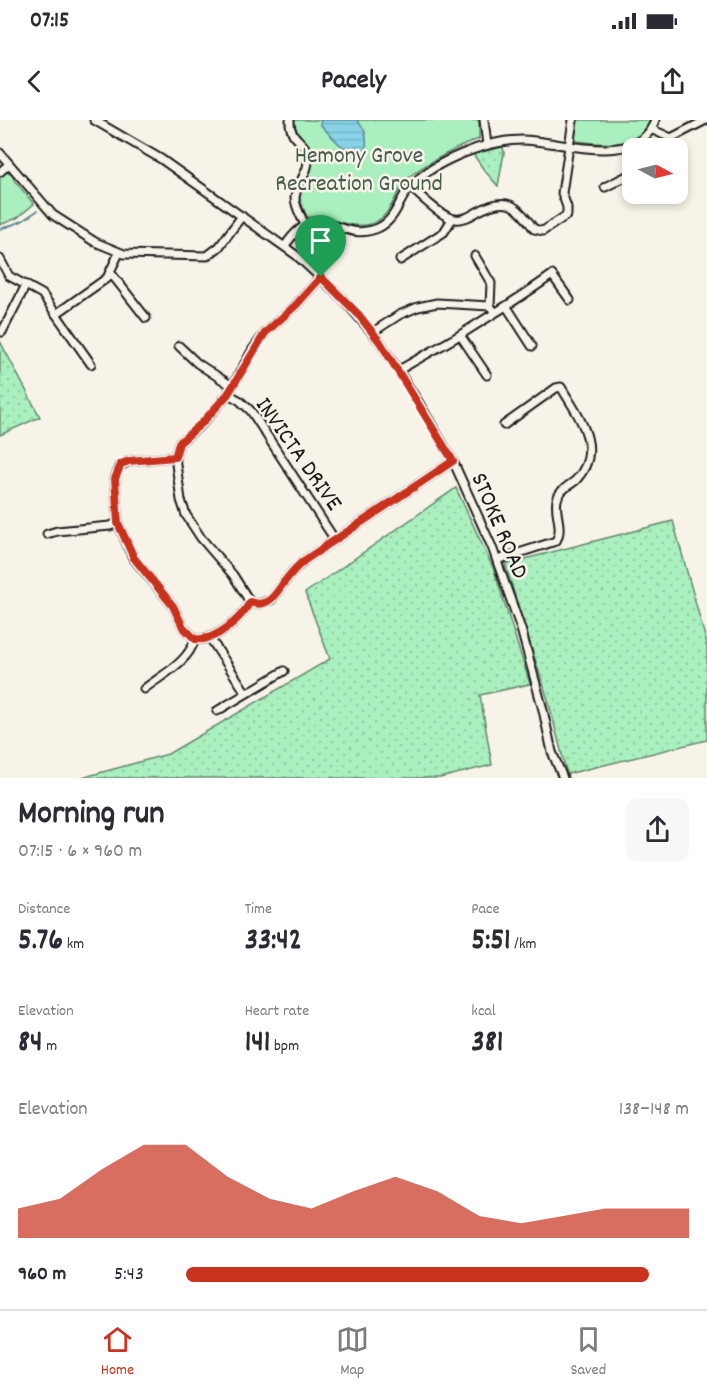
<!DOCTYPE html>
<meta charset="utf-8">
<style>
:root{--surface:#fff;--page:#f7f7f7;--text:#2b2b33;--muted:#7c7c81;--line:#e1e1e2;--accent:#c8321e}
body{margin:0;font-family:Dekko,sans-serif;background:var(--page);color:var(--text);height:100vh;display:flex;flex-direction:column;font-size:22px;white-space:nowrap}
*{box-sizing:border-box;margin:0}
p{font-size:20px;color:var(--muted)}
.icon{flex:none;width:33px;height:33px;fill:none;stroke:currentColor;stroke-width:2;stroke-linecap:round;stroke-linejoin:round}
.map{position:relative;height:658px;overflow:hidden}
.drawer{display:flex;flex-direction:column;background:var(--surface);flex:1}
.drawer>*{flex:none}
.needle{width:39px;rotate:97deg}
.fabs{position:absolute;left:622px;top:18px;display:grid;gap:12px}
.fabs a{display:grid;place-items:center;width:66px;height:66px;border-radius:12px;background:var(--surface);box-shadow:0 3px 9px #0003;font-size:30px}
.pin{position:absolute;display:grid;place-items:center;width:51px;height:51px;color:#fff;margin:-62px -26px;border-radius:50% 50% 50% 0;rotate:-45deg;box-shadow:0 0 6px #0007}
.pin .icon{rotate:45deg}
.round{display:grid;place-items:center;flex:none;width:63px;height:63px;border-radius:12px;background:var(--page)}
.summary{display:flex;align-items:center;justify-content:space-between;height:102px;padding:0 18px}
h1{font-size:33px;font-weight:700;line-height:45px}
.figures{display:grid;grid-template-columns:repeat(3,1fr);gap:9px;height:102px;padding:6px 18px}
.figures div{display:grid;align-content:center}
.figures b{font-size:30px;font-weight:700}
.figures small{font-size:16px;font-weight:400}
.figures p{font-size:16px}
.chart{height:168px;padding:12px 18px}
.chart p{display:flex;justify-content:space-between}
.chart svg{width:100%;height:108px;margin-top:6px;fill:var(--accent);opacity:.7}
ul{padding:0 18px;list-style:none;font-size:20px}
li{display:grid;grid-template-columns:96px 72px 1fr;align-items:center;height:45px}
li i{height:15px;border-radius:8px;background:var(--accent)}
.status{display:flex;justify-content:space-between;align-items:center;height:42px;padding:0 30px;background:var(--surface);direction:ltr}
.status svg{height:16px;fill:currentColor}
header{display:flex;justify-content:space-between;align-items:center;height:78px;padding:0 18px;background:var(--surface);font-size:27px;font-weight:700}
.menu{display:flex;justify-content:space-around;align-items:center;height:84px;border-top:2px solid var(--line);background:var(--surface);font-size:16px;color:var(--muted)}
.menu a{display:grid;justify-items:center;gap:3px}
.menu .current{color:var(--accent)}
.map>svg:first-child{display:block}
.grass{fill:url(#grass-dots);stroke:#62866d;stroke-width:1.5}
.green{fill:#a9f0be;stroke:#62866d;stroke-width:1.5}
.water{fill:url(#water-rules);stroke:#5d8a96;stroke-width:1.5}
.lines{fill:none;stroke-linecap:round;stroke-linejoin:round}
.stream{stroke:#5d8a96;stroke-width:2}
.minor-casing{stroke:#1c1c1c;stroke-width:11}
.minor{stroke:#f7f3e8;stroke-width:7}
.route-casing{stroke:#fff;stroke-width:12}
.route{stroke:#c8321e;stroke-width:8}
.labels{text-anchor:middle;stroke-width:5;stroke-linejoin:round;paint-order:stroke}
.park-label{font-size:24px;fill:#465c4d;stroke:#f7f3e8}
.street-label{font-size:24px;fill:#1c1c1c;stroke:#f7f3e8}
</style>
<div class="status"><b>07:15</b><svg viewBox="0 0 49 12"><path d="M0 12V9h3v3zM5 12V6h3v6zM10 12V3h3v9zM15 12V0h3v12zM26 1h20v11H26zM47 4h2v5h-2z"/></svg></div>
<header><svg class="icon" aria-label="back" viewBox="0 0 24 24"><path d="M15 5l-7 7 7 7"/></svg>Pacely<svg class="icon" aria-label="share" viewBox="0 0 24 24"><path d="M12 15V3M7 8l5-5 5 5M5 13v7h14v-7"/></svg></header>
<div class="map">
<svg width="707" height="658" viewBox="0 0 707 658">
<defs>
<pattern id="grass-dots" width="8" height="8" patternUnits="userSpaceOnUse" patternTransform="scale(1.5)"><rect width="8" height="8" fill="#a9f0be"/><path d="M2 2h.1M6 6h.1" fill="none" stroke="#91cda3" stroke-width="1.8" stroke-linecap="round"/></pattern>
<pattern id="water-rules" width="6" height="5" patternUnits="userSpaceOnUse" patternTransform="scale(1.5)"><rect width="6" height="5" fill="#88d3e8"/><path d="M0 2.5h6" fill="none" stroke="#75b5c6"/></pattern>
</defs>
<rect width="100%" height="100%" fill="#f7f3e8"/>
<filter id="ink" filterUnits="userSpaceOnUse"><feTurbulence type="fractalNoise" baseFrequency=".0167" numOctaves="2"/><feDisplacementMap in="SourceGraphic" scale="12" xChannelSelector="R" yChannelSelector="G"/><feConvolveMatrix kernelMatrix="1 2 1 2 8 2 1 2 1" color-interpolation-filters="sRGB"/></filter>
<g filter="url(#ink)">
<g class="grass">
<path d="M503,27L504,33L498,66L484,50L473,34Z"/>
<path d="M0,221L40,297L0,315Z"/>
<path d="M456,368L494,450L530,564L480,575L492,645L440,658H81L168,634L330,539L305,473Z"/>
<path d="M673,401L707,524V620L567,654L548,580L505,444Z"/>
</g>
<g class="green">
<path d="M294,0H479V19C459,26 427,43 410,56C393,71 393,102 365,105C349,108 327,96 307,97L299,77C302,64 313,53 312,39C311,23 294,16 294,0Z"/>
<path d="M578,0H650C638,30 602,24 577,21L575,17Z"/>
<path d="M5,52L12,53L14,60L34,84L17,98L0,105V56Z"/>
</g>
<path class="water" d="M321,0H357C359,4 364,8 365,12C367,20 368,37 357,35C345,33 328,13 320,4Z"/>
<g class="lines">
<path class="stream" d="M1,109L22,101L37,91"/>
<defs>
<g id="minor">
<path d="M94,0L161,39L296,135L342,178L380,222L419,283L453,341L492,427L521,509L543,590L552,632L563,658"/>
<path d="M290,0C289,21 307,20 308,37C310,52 296,63 295,78C295,87 301,96 305,105"/>
<path d="M484,0L487,25"/>
<path d="M651,9L671,18L706,0"/>
<path d="M0,33L53,95L95,122L124,134L207,136L219,127L242,96"/>
<path d="M0,52L9,44"/>
<path d="M410,67C421,76 442,98 455,99C464,100 470,96 477,92C507,75 516,84 534,109L543,111L567,95V87L562,73L573,0"/>
<path d="M605,67L633,53"/>
<path d="M285,126C319,75 339,125 378,108C397,99 398,80 411,66C434,41 488,20 522,20C558,20 640,50 655,0"/>
<path d="M475,136L491,163L490,186"/>
<path d="M0,139L9,156L42,174L91,244"/>
<path d="M400,140L444,112L452,99"/>
<path d="M110,152L146,198"/>
<path d="M321,157L296,185L265,213L253,229L228,274L202,304L179,323L175,337L181,380L186,395L201,418L233,455L250,482L259,484L271,480L292,452L305,440L453,341"/>
<path d="M507,187L532,226"/>
<path d="M56,194L107,158L119,133"/>
<path d="M2,212L26,165"/>
<path d="M373,212L399,195L418,187L437,183L490,186L495,192"/>
<path d="M179,226L197,243L232,266"/>
<path d="M399,250L460,215"/>
<path d="M487,255L460,215C491,195 522,177 552,155L570,180"/>
<path d="M228,274L239,280L251,291L335,420"/>
<path d="M175,337L129,341L119,347L115,359L118,403L133,438L173,486L183,507L195,519C215,522 241,499 250,482"/>
<path d="M47,414L57,411L110,406L118,403"/>
<path d="M497,440L556,421C564,407 554,394 557,380C559,370 569,366 576,360C605,329 578,296 561,267L556,268L504,305"/>
<path d="M210,518L246,573"/>
<path d="M144,569C163,554 188,543 195,519"/>
<path d="M217,591L284,551"/>
</g>
</defs>
<use href="#minor" class="minor-casing"/>
<use href="#minor" class="minor"/>
</g>
</g>
<g class="lines" filter="url(#ink)">
<defs>
<path id="route" d="M321,157L358,194L380,222L453,341L305,440C297,446 291,453 285,461C275,474 269,489 250,482C241,499 215,522 195,519L183,507L173,486L134,438L118,403L115,359L121,344L129,341L175,337L179,323L202,303L228,274L265,213L296,185Z"/>
</defs>
<use href="#route" class="route-casing"/>
<use href="#route" class="route"/>
</g>
<g class="labels">
<g class="park-label">
<text x="359" y="42">Hemony Grove<tspan x="359" dy="28">Recreation Ground</tspan></text>
</g>
<g class="street-label">
<text transform="translate(300 333) rotate(55)" y="8">INVICTA DRIVE</text>
<text transform="translate(501 405) rotate(67)" y="8">STOKE ROAD</text>
</g>
</g>
</svg>
<div class="fabs">
<a><svg class="needle" viewBox="-14 -14 28 28"><path d="M0-13l5 13h-10z" fill="#e53935"/><path d="M0 13l5-13h-10z" fill="#7c7c81"/></svg></a>
</div>
<div class="pin" style="left:321px;top:157px;background:#1e9e55"><svg class="icon" aria-label="arrive" viewBox="0 0 24 24"><path d="M6 21V4h12l-3 4 3 4H6"/></svg></div>
</div>
<section class="drawer">
<div class="summary"><div><h1>Morning run</h1><p>07:15 · 6 × 960 m</p></div><a class="round"><svg class="icon" aria-label="share" viewBox="0 0 24 24"><path d="M12 15V3M7 8l5-5 5 5M5 13v7h14v-7"/></svg></a></div>
<div class="figures">
<div><p>Distance</p><b>5.76<small> km</small></b></div>
<div><p>Time</p><b>33:42</b></div>
<div><p>Pace</p><b>5:51<small> /km</small></b></div>
</div>
<div class="figures">
<div><p>Elevation</p><b>84<small> m</small></b></div>
<div><p>Heart rate</p><b>141<small> bpm</small></b></div>
<div><p>kcal</p><b>381</b></div>
</div>
<div class="chart"><p><span>Elevation</span>138–148 m</p>
<svg viewBox="0 0 160 44" preserveAspectRatio="none"><path d="M0 44V32L10 28L20 16L30 6L40 6L50 19L60 28L70 32L80 25L90 19L100 25L110 35L120 38L130 35L140 32L150 32L160 32V44z"/></svg>
</div>
<ul>
<li><b>960 m</b>5:43<i style="width:92%"></i></li>
</ul>
</section>
<nav class="menu">
<a class="current"><svg class="icon" aria-label="home" viewBox="0 0 24 24"><path d="M3 11l9-7 9 7M6 9v11h12V9"/></svg>Home</a>
<a><svg class="icon" aria-label="map" viewBox="0 0 24 24"><path d="M3 6l6-2 6 2 6-2v14l-6 2-6-2-6 2zM9 4v14M15 6v14"/></svg>Map</a>
<a><svg class="icon" aria-label="saved" viewBox="0 0 24 24"><path d="M7 4h10v16l-5-4-5 4z"/></svg>Saved</a>
</nav>
